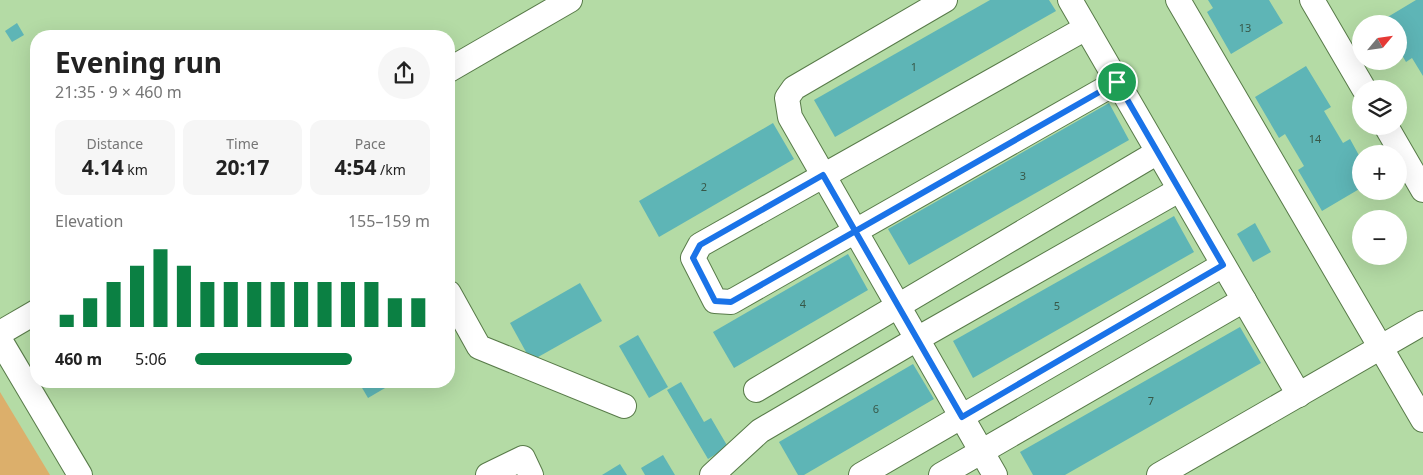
<!DOCTYPE html>
<meta charset="utf-8">
<style>
:root{--surface:#fff;--page:#f6f6f6;--text:#222;--muted:#767676;--accent:#0b8043}
body{margin:0;font-family:"Noto Sans",sans-serif;background:var(--page);color:var(--text);height:100vh;display:flex;flex-direction:column;font-size:19px;white-space:nowrap}
*{box-sizing:border-box;margin:0}
p{font-size:16px;color:var(--muted)}
.icon{flex:none;width:28px;height:28px;fill:none;stroke:currentColor;stroke-width:2;stroke-linecap:round;stroke-linejoin:round}
.map{position:relative;flex:1;overflow:hidden}
.side{position:absolute;left:30px;top:30px;width:425px;height:358px;display:flex;flex-direction:column;background:var(--surface);border-radius:20px;box-shadow:0 5px 20px #0002}
.side>*{flex:none}
.needle{width:32px;rotate:61deg}
.controls{position:absolute;left:1352px;top:15px;display:grid;gap:10px}
.controls a{display:grid;place-items:center;width:55px;height:55px;border-radius:50%;background:var(--surface);box-shadow:0 5px 20px #0002;font-size:25px}
.pin{position:absolute;display:grid;place-items:center;width:42px;height:42px;color:#fff;margin:-21px;border:2px solid #fff;border-radius:50%;box-shadow:0 1px 5px #0007}
.round{display:grid;place-items:center;flex:none;width:52px;height:52px;border-radius:26px;background:var(--page)}
.overview{display:flex;align-items:center;justify-content:space-between;height:85px;padding:0 25px}
h1{font-size:28px;font-weight:700;line-height:38px}
.metrics{display:grid;grid-template-columns:repeat(3,1fr);gap:8px;height:85px;padding:5px 25px}
.metrics div{display:grid;align-content:center;border-radius:12px;background:var(--page);text-align:center}
.metrics b{font-size:21px;font-weight:700}
.metrics small{font-size:14px;font-weight:400}
.metrics p{font-size:14px}
.chart{height:140px;padding:10px 25px}
.chart p{display:flex;justify-content:space-between}
.chart svg{width:100%;height:90px;margin-top:5px;stroke:var(--accent);stroke-width:6}
ul{padding:0 25px;list-style:none;font-size:16px}
li{display:grid;grid-template-columns:80px 60px 1fr;align-items:center;height:38px}
li i{height:12px;border-radius:6px;background:var(--accent)}
.map>svg:first-child{display:block}
.green{fill:#dcaf6b}
.building{fill:#5eb5b6}
.lines{fill:none;stroke-linecap:round;stroke-linejoin:round}
.minor-casing{stroke:#587b49;stroke-width:26}
.minor{stroke:#fff;stroke-width:24}
.route-casing{stroke:#fff;stroke-width:10}
.route{stroke:#1a73e8;stroke-width:6}
.labels{text-anchor:middle;stroke-width:5;stroke-linejoin:round;paint-order:stroke}
.number-label{font-size:11px;fill:#375848}
</style>
<div class="map">
<svg width="1423" height="475" viewBox="0 0 1423 475">
<rect width="100%" height="100%" fill="#b4dba5"/>
<path class="green" d="M0,392L50,475H0Z"/>
<g class="building">
<path d="M990,0H1049L1056,11L835,137L814,100Z"/>
<path d="M1208,0H1269L1283,23L1231,54L1207,12L1213,8Z"/>
<path d="M1416,0H1423V76L1412,58L1406,62L1399,50V24H1383L1381,21Z"/>
<path d="M17,23L24,35L12,42L5,31Z"/>
<path d="M1306,66L1331,107L1324,111L1343,143L1350,139L1361,159V188L1322,211L1298,170L1304,166L1285,134L1279,138L1255,97Z"/>
<path d="M1109,103L1129,140L909,265L888,229Z"/>
<path d="M773,123L794,159L659,237L639,201Z"/>
<path d="M1174,216L1194,252L973,378L953,341Z"/>
<path d="M1255,223L1271,252L1253,262L1237,234Z"/>
<path d="M848,254L868,290L734,368L713,332Z"/>
<path d="M580,283L602,321L531,361L510,323Z"/>
<path d="M1240,327L1261,363L1065,475H1033L1020,452Z"/>
<path d="M638,335L668,387L649,398L619,346Z"/>
<path d="M913,364L934,399L804,475H798L779,442Z"/>
<path d="M358,381H397L368,398Z"/>
<path d="M681,382L704,422L711,418L728,447L708,459L667,390Z"/>
<path d="M663,455L675,475H645L641,468Z"/>
<path d="M620,464L627,475H602Z"/>
</g>
<g class="lines">
<defs>
<g id="minor">
<path d="M945,0L794,88L787,98L790,117L995,475"/>
<path d="M1070,0L1299,395"/>
<path d="M1178,0L1423,420"/>
<path d="M1312,0L1364,89"/>
<path d="M1086,28L700,245L693,258L715,301L731,302L1117,82"/>
<path d="M449,70L570,0"/>
<path d="M1386,126L1423,190"/>
<path d="M449,293L479,347L624,406"/>
<path d="M0,333L36,312"/>
<path d="M0,340L80,475"/>
<path d="M756,390L1158,152"/>
<path d="M488,475L523,458L531,475"/>
<path d="M712,475L760,431L917,339L1179,190"/>
<path d="M861,475L1223,265"/>
<path d="M941,475L1244,300"/>
<path d="M1159,475L1423,323"/>
</g>
</defs>
<use href="#minor" class="minor-casing"/>
<use href="#minor" class="minor"/>
</g>
<g class="lines">
<defs>
<path id="route" d="M1117,82L731,302L715,301L693,258L700,245L823,175C869,255 915,336 962,417L1223,265L1117,82"/>
</defs>
<use href="#route" class="route-casing"/>
<use href="#route" class="route"/>
</g>
<g class="labels">
<g class="number-label">
<text x="1245" y="32">13</text>
<text x="914" y="71">1</text>
<text x="1315" y="143">14</text>
<text x="1023" y="180">3</text>
<text x="704" y="191">2</text>
<text x="803" y="308">4</text>
<text x="1057" y="310">5</text>
<text x="1151" y="405">7</text>
<text x="876" y="413">6</text>
</g>
</g>
</svg>
<div class="controls">
<a><svg class="needle" viewBox="-14 -14 28 28"><path d="M0-13l5 13h-10z" fill="#e53935"/><path d="M0 13l5-13h-10z" fill="#767676"/></svg></a>
<a><svg class="icon" aria-label="layers" viewBox="0 0 24 24"><path d="M12 4l9 5-9 5-9-5zM3 14l9 5 9-5"/></svg></a>
<a>+</a>
<a>−</a>
</div>
<div class="pin" style="left:1117px;top:82px;background:#1e9e55"><svg class="icon" aria-label="arrive" viewBox="0 0 24 24"><path d="M6 21V4h12l-3 4 3 4H6"/></svg></div>
<section class="side">
<div class="overview"><div><h1>Evening run</h1><p>21:35 · 9 × 460 m</p></div><a class="round"><svg class="icon" aria-label="share" viewBox="0 0 24 24"><path d="M12 15V3M7 8l5-5 5 5M5 13v7h14v-7"/></svg></a></div>
<div class="metrics">
<div><p>Distance</p><b>4.14<small> km</small></b></div>
<div><p>Time</p><b>20:17</b></div>
<div><p>Pace</p><b>4:54<small> /km</small></b></div>
</div>
<div class="chart"><p><span>Elevation</span>155–159 m</p>
<svg viewBox="0 0 160 44" preserveAspectRatio="none"><path d="M5 44V38M15 44V30M25 44V22M35 44V14M45 44V6M55 44V14M65 44V22M75 44V22M85 44V22M95 44V22M105 44V22M115 44V22M125 44V22M135 44V22M145 44V30M155 44V30"/></svg>
</div>
<ul>
<li><b>460 m</b>5:06<i style="width:67%"></i></li>
</ul>
</section>
</div>
